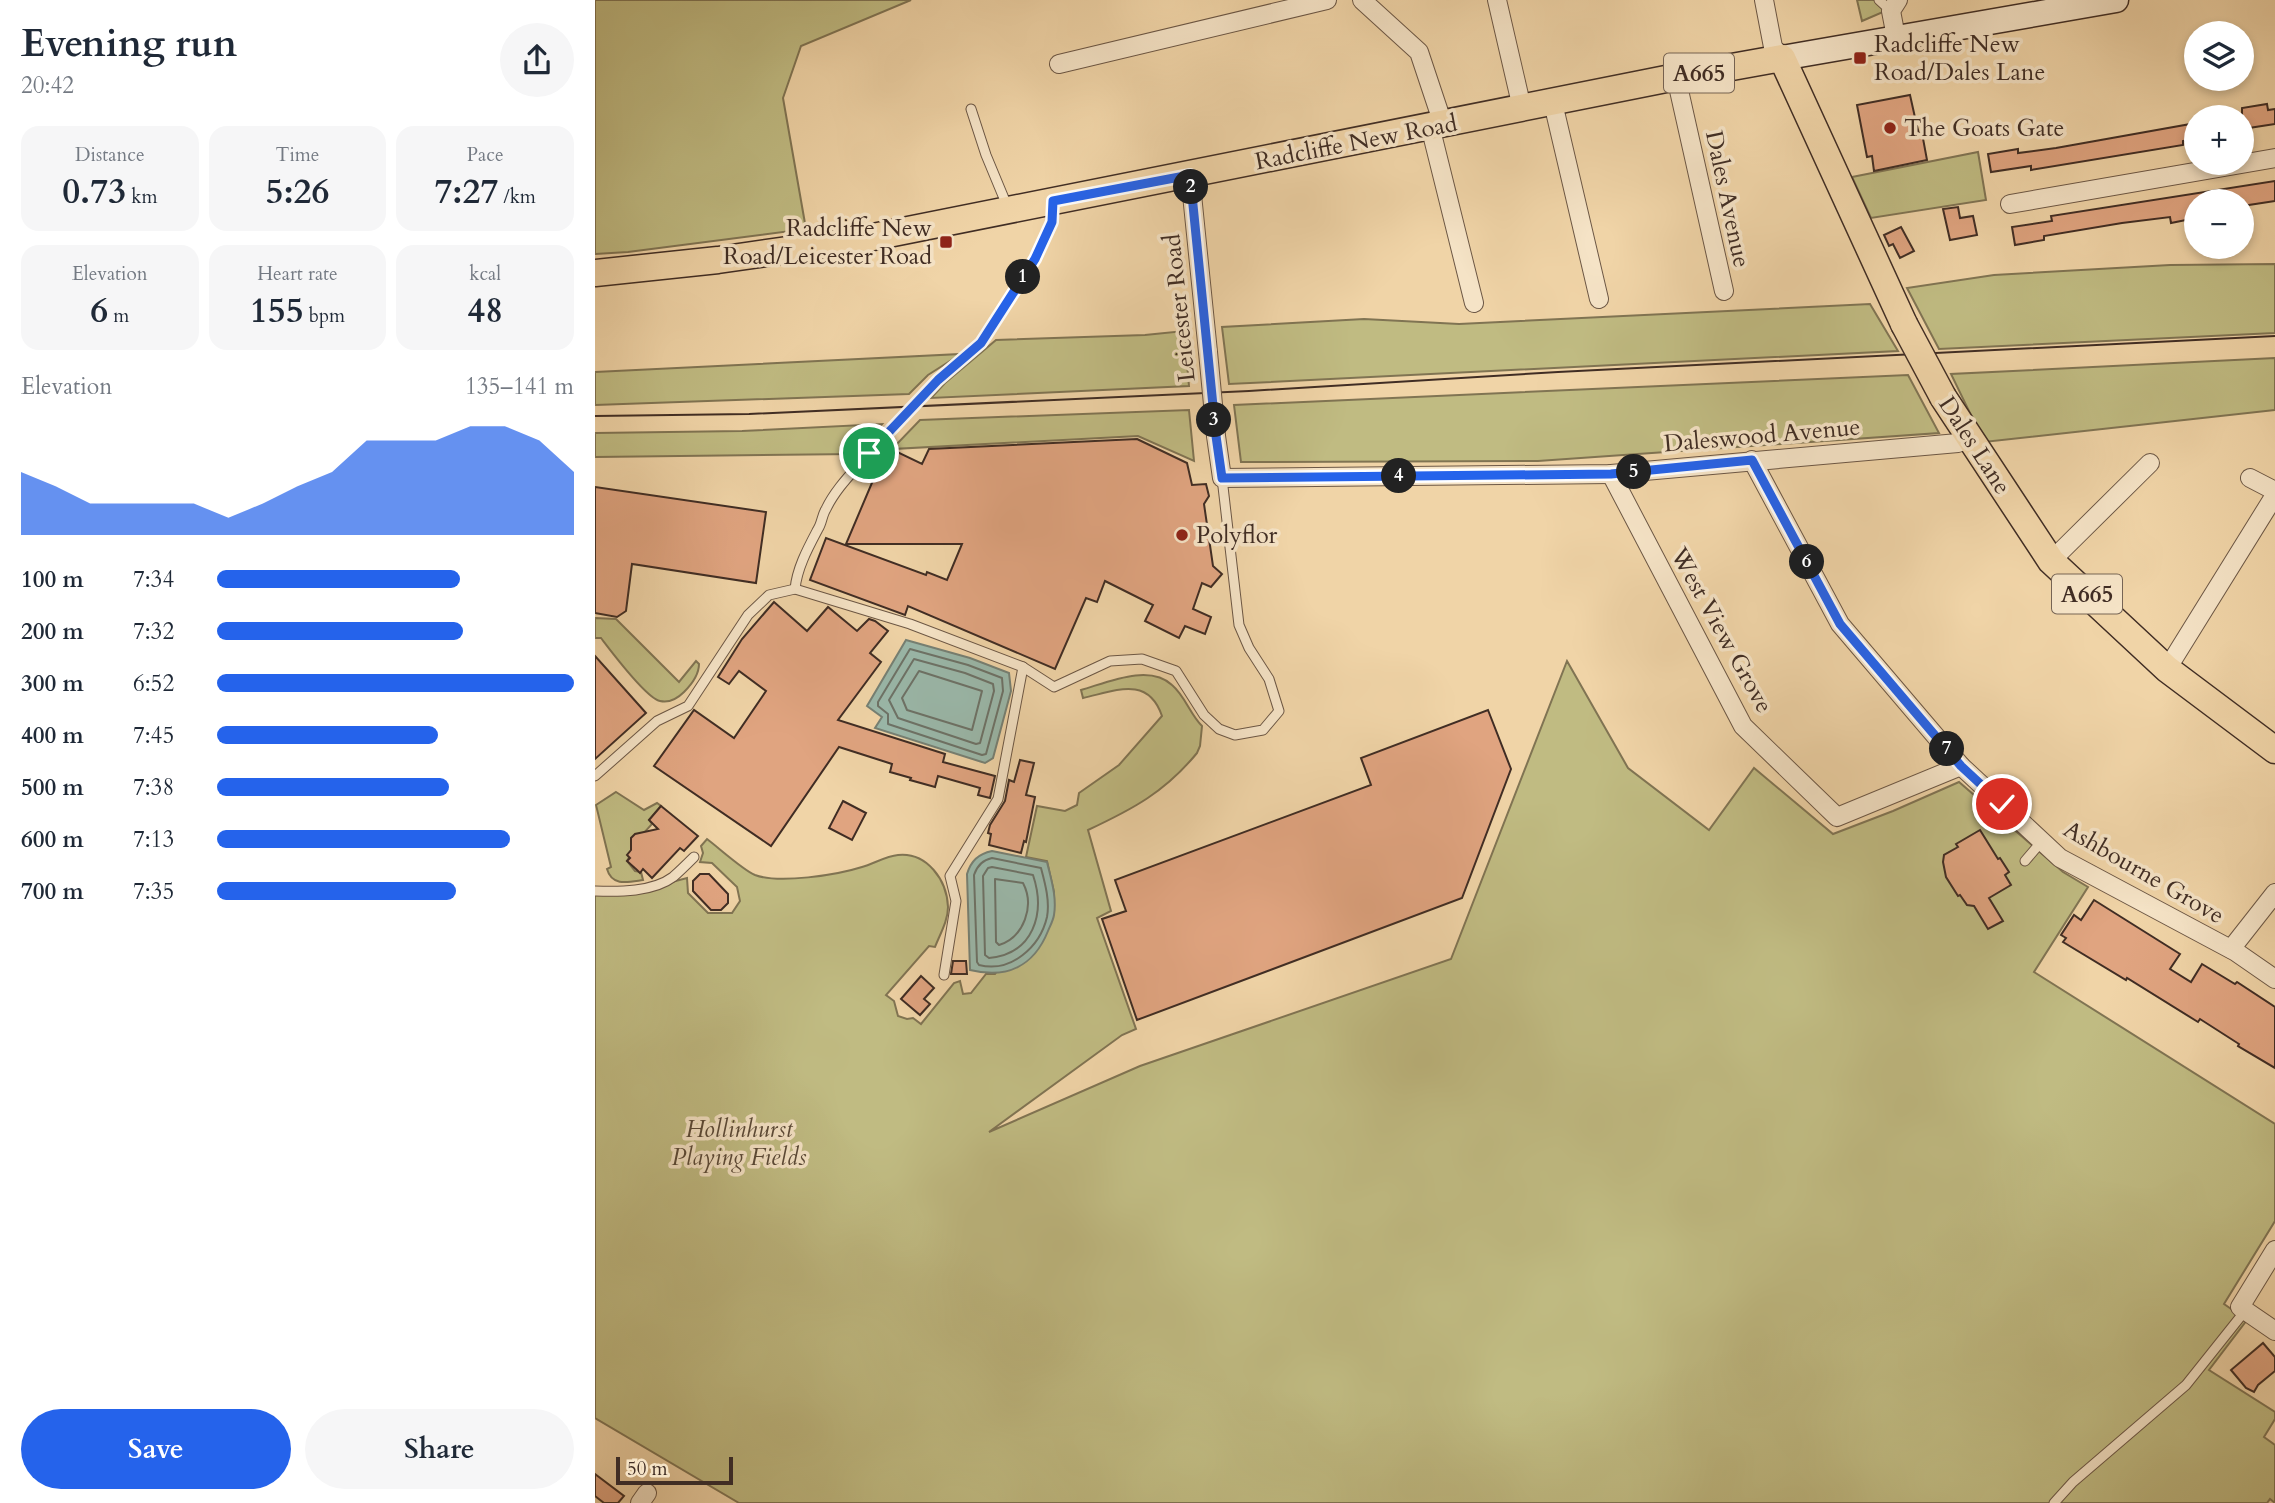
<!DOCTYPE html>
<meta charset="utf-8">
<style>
:root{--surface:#fff;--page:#f6f6f7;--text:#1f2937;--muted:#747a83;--accent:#2563eb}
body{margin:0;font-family:Cardo,serif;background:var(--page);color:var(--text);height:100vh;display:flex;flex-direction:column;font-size:26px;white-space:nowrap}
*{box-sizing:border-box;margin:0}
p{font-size:23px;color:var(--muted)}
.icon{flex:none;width:38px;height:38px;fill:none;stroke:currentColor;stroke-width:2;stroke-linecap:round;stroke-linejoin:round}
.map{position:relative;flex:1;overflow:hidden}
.panel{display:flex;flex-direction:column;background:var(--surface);width:595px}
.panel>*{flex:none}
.buttons{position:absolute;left:1589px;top:21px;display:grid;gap:14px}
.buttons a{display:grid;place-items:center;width:70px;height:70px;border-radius:50%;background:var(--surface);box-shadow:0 4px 10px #0003;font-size:35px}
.scale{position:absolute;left:21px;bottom:18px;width:117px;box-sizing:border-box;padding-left:7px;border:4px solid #402d24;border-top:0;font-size:19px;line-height:24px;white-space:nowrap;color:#402d24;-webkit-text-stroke:5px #f5e3c6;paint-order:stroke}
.pin{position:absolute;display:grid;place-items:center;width:60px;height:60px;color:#fff;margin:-30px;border:4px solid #fff;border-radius:50%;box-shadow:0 2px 7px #0007}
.km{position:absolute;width:35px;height:35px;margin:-18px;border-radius:50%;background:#222;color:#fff;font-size:19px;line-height:35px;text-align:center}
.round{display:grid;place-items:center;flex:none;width:74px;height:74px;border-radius:37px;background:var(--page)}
.overview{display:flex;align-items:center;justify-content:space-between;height:119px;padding:0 21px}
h1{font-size:38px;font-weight:700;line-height:52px}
.figures{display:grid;grid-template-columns:repeat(3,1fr);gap:10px;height:119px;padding:7px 21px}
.figures div{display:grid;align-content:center;border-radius:18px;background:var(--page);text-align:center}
.figures b{font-size:35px;font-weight:700}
.figures small{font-size:19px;font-weight:400}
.figures p{font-size:19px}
.chart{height:196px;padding:14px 21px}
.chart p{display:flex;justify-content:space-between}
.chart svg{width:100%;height:126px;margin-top:7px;fill:var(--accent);opacity:.7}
.cta{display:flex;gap:14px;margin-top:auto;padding:14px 21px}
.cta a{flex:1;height:80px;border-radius:42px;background:var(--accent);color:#fff;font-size:28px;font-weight:700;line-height:80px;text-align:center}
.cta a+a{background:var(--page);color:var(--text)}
ul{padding:0 21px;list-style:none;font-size:23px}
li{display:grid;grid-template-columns:112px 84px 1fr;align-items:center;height:52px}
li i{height:18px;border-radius:9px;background:var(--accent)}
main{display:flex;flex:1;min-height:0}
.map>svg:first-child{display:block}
.green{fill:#c0bb82;stroke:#807453;stroke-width:2}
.water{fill:#9ab8aa;stroke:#768074;stroke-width:2}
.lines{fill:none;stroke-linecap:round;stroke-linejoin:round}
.shore{stroke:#6d7267;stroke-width:2}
.building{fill:#e0a480;stroke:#402d24;stroke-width:2}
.service-casing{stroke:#6c5745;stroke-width:11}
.minor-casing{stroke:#6c5745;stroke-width:20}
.secondary-casing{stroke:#402d24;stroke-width:27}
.primary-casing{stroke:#402d24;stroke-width:29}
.service{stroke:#f5e3c6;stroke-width:9}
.minor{stroke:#f5e3c6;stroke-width:18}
.secondary{stroke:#f5e3c6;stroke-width:24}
.primary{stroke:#f0d4a7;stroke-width:26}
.tram{stroke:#402d24;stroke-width:2}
.service-bridge-casing{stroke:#6c5745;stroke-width:11;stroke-linecap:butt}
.minor-bridge-casing{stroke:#6c5745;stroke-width:20;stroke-linecap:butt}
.primary-bridge-casing{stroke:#402d24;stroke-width:29;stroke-linecap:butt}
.service-bridge{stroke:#f5e3c6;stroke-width:9}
.minor-bridge{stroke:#f5e3c6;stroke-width:18}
.primary-bridge{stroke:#f0d4a7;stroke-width:26}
.route-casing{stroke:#fff;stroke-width:14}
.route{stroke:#2563eb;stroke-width:9}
.poi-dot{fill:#8f2418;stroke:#f5e3c6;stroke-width:2.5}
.labels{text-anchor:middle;stroke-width:7;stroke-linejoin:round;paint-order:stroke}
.shield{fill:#f5e3c6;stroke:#766455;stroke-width:2}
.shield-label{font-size:23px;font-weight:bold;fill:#402d24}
.poi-label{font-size:24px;fill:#402d24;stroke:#f5e3c6;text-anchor:start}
.street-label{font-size:24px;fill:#402d24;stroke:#f5e3c6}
.park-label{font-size:24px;font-style:italic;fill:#5a4937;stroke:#f5e3c6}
</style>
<main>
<section class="panel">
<div class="overview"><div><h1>Evening run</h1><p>20:42</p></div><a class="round"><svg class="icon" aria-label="share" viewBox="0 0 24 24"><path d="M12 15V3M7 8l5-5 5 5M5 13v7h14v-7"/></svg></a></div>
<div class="figures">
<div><p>Distance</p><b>0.73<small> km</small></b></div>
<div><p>Time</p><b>5:26</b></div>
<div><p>Pace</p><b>7:27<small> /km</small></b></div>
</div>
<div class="figures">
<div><p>Elevation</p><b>6<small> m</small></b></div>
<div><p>Heart rate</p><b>155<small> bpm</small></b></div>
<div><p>kcal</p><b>48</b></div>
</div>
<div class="chart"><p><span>Elevation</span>135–141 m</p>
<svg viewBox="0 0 160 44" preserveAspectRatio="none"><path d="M0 44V22L10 27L20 33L30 33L40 33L50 33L60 38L70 33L80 27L90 22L100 11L110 11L120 11L130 6L140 6L150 11L160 22V44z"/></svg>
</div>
<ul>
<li><b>100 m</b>7:34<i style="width:68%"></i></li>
<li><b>200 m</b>7:32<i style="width:69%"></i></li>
<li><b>300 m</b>6:52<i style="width:100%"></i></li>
<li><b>400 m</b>7:45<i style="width:62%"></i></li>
<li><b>500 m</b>7:38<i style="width:65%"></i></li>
<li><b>600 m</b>7:13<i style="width:82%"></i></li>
<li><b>700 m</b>7:35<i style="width:67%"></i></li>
</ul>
<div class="cta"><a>Save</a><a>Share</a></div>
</section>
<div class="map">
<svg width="1680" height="1503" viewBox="0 0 1680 1503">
<rect width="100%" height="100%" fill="#f0d4a7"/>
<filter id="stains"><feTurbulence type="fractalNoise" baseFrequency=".00286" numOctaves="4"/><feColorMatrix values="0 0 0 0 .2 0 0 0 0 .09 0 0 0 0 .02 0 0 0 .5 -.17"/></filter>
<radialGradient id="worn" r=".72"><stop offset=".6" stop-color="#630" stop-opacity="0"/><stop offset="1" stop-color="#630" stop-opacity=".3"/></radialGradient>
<g class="green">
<path d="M0,0H316L206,46L188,98L211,229L33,252L0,254Z"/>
<path d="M1262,0H1292L1295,9L1267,21Z"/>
<path d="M1383,152L1391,200L1276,218L1257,177Z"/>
<path d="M1680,264V333L1344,349L1312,288L1399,275L1575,265Z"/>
<path d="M1275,304L1303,351L634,384L627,327L769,319L864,324Z"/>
<path d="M589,331L594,386L336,398L350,383L401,340L550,335Z"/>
<path d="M366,354L333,375L314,394L0,405V372Z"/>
<path d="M1680,358V410L1389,442L1356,374Z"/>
<path d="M1313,375L1344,433L943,461L646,462L639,405Z"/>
<path d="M594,410L599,461L543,436L297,449L325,420Z"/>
<path d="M287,424L260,454L0,457V433L147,431Z"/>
<path d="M0,618L21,619L84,682L101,661L104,664C104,675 97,684 89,692C83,698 74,703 65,701C51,698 16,651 6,638H0Z"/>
<path d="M972,661L1033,768L1114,830L1159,768L1238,834L1298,811L1364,782L1468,872L1493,887L1439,972L1680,1124V1221L1629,1304L1652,1320L1614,1370L1680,1412V1419L1669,1437L1680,1445V1503L1675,1499L1672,1503H144L0,1418V893L31,894L92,878L93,893L113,913H137L145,901L142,887L117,863L105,862L108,853L106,846L112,839C124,848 148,870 160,875C184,884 242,875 267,867C278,864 291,856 303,855C332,852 352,880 353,907C353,921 345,934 340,947L334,946L291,995L299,1001L303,1016L312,1019L318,1018L326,1024L359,983L365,981L368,994L376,993L391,974H400L459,892L452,861L431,857L442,806L470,811L482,805L484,793L524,765L567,716C553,675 520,691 488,698L486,690C511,683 554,663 577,685C590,696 595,714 607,726L605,746L602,753C570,792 538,809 493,830L516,911L502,918L541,1029L527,1035L394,1132L545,1066L856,959Z"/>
<path d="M21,792L49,810L62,803L66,806L54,820L57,824L47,835L32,861L40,871L46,872L48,880C34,882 17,887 12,869L16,867L1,805Z"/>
</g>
<g class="water">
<path d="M311,640L375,658L414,673L416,691L398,758L390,763L280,728L287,717L272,706Z"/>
<path d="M397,851L452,862C456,879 462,897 459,915C458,921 455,926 453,931C439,966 412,979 375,970L372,874C376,861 383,854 397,851Z"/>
</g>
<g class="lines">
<g class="shore">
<path d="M315,649L373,665L407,678L408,691L391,754L387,755L293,724V714L283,706V702Z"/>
<path d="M319,659L370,673L398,684L399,691L385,743L381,744L303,718L294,700Z"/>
<path d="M324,671L387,691L377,730L312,710L307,698Z"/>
<path d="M397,858L446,868C450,883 455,901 452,917C445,947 416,973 384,965L382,962L379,875C382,866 387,860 397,858Z"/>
<path d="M397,867L438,875C451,914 438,954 394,958L390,955L388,876L393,868Z"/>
<path d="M400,879L428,883C440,906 429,937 404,945L401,942Z"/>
</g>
</g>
<g class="building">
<path d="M1315,95L1321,122L1324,134L1327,133L1332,160L1279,171L1277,156L1272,157L1262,105Z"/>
<path d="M1672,104L1673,110L1680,109V124L1647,129V108Z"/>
<path d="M1601,123V138L1588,141V145L1436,170V166L1396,172L1393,154L1423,149V153L1461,148Z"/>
<path d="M1680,181V201L1647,206V201H1601V218L1576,223L1575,217L1527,223L1449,236V240L1420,245L1417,227L1457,221L1456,216Z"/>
<path d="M1363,207L1365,218L1378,216L1382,235L1355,240L1348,209Z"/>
<path d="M1306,227L1319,251L1305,258L1298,244L1294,246L1289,235Z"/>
<path d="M542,439L592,463L597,485L611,484L614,496L609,504L618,566L627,574L616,587L607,583L598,609L616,617L610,634L590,626L584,638L550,621L558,605L510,581L502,602L491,598L460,669L313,606L310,615L215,580L231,538L331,575L332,572L352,580L367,544H251L282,471L279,470L286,454L290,455L294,448L327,464L334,449Z"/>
<path d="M0,487L171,512L161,583L37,564L31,611L22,617L0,613Z"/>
<path d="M179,602L212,631L233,607L262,631L274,619L280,621L293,631L275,653L286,662L243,720L350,754L348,762L400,776L395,798L383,795L385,788L343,776L340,787L315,780L316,778L295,772L297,764L244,747L176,846L59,766L99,710L139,738L171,691L144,671L134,684L123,677L147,639Z"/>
<path d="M0,656L51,713L0,759Z"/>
<path d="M893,710L916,769L867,898L542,1020L507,919L531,911L520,880L776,785L766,758Z"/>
<path d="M425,760L439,763L431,795L440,797L431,842L429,841L426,853L394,845L396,834L393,833L395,825L410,801L414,780L419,782Z"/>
<path d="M248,801L271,813L257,840L234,828Z"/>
<path d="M66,806L103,836L89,851L85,848L57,878L48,869L45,873L42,870L32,861L35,858L32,855L36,850V838L40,834L63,829L54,820Z"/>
<path d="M1385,830L1403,859L1405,858L1414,872L1410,875L1416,885L1394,898L1408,921L1393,929L1379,906L1372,905L1365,895L1363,896L1351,877L1348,862L1349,855L1363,847L1361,844Z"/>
<path d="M105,874H114L133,894V903L126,910H116L98,891V881Z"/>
<path d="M1499,900L1585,954L1575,969L1596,982L1607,964L1640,984L1642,982L1680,1007V1068L1643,1046L1644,1044L1605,1019L1603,1022L1532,978L1531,980L1468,942L1471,938L1466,935L1479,915L1486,920Z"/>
<path d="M358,961H371L372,974H356Z"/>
<path d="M326,976L339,988L329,999L335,1004L325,1015L306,999Z"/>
<path d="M1668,1343L1680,1357V1371L1663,1385L1659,1392L1651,1388L1636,1370Z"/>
<path d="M0,1474L29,1496L23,1503H9L0,1496Z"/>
</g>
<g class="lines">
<defs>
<g id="service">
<path d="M1284,0L1296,11"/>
<path d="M376,109L391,155L413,208"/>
<path d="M343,380L386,343L440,259L456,222L458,203"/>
<path d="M200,589C202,568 213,548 223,529C227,523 227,515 231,509C241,488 259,471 274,453"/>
<path d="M0,776L62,721L93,706L153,615L174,595L200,589L315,624L428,667L459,687L515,661L547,659L581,671L609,715L624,729L640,735L668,730L684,711L674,679L654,648L644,625L627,478"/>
<path d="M1430,861L1447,841"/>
<path d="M0,891C24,892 58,892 78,877C85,871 92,864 99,857"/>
<path d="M349,975L361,901L355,876L403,799L428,667"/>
<path d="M1459,1503L1478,1482L1591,1385L1650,1311"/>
</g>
<g id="minor">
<path d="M767,0L824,52L848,124"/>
<path d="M902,0L927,108"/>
<path d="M1169,0L1178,47L1187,58"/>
<path d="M1301,37L1296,11L1303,0"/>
<path d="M464,64L732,0"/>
<path d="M1081,77L1129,291"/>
<path d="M958,103L1004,299"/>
<path d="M835,126L879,303"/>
<path d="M595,175L613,352"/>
<path d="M1415,204L1680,158"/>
<path d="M621,436L627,478L1016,474L1363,443L1374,438"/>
<path d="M1157,460L1245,624L1366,766L1465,858L1641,952L1680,979"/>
<path d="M1016,474L1148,726L1242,817L1366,766"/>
<path d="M1655,478L1680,491"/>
<path d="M1456,561L1555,463"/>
<path d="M1572,669L1680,495"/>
<path d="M1636,949L1680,893"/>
<path d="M1680,1250L1645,1307L1680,1331"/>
<path d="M45,1503L52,1493"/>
</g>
<path id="secondary" d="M1187,58L1521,0"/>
<g id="primary">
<path d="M0,273L123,260L263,240L1081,77L1187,58L1309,324"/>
<path d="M1348,397L1456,561L1572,669L1680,750"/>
</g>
</defs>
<use href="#service" class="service-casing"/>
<use href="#minor" class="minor-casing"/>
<use href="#secondary" class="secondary-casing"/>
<use href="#primary" class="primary-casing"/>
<use href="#service" class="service"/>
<use href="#minor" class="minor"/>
<use href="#secondary" class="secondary"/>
<use href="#primary" class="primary"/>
<path class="tram" d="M0,416L154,414L654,391L963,372L1680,336"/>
<defs>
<path id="service-bridge" d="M274,453L343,380"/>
<path id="minor-bridge" d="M613,352L621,436"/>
<path id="primary-bridge" d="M1309,324L1348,397"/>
</defs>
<use href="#service-bridge" class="service-bridge-casing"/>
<use href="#minor-bridge" class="minor-bridge-casing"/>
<use href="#primary-bridge" class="primary-bridge-casing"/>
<use href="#service-bridge" class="service-bridge"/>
<use href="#minor-bridge" class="minor-bridge"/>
<use href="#primary-bridge" class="primary-bridge"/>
</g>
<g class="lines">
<defs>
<path id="route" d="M274,453L343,380L386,343L440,259L457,222L458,201L595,175L621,436L627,478L1016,474L1157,460L1245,624L1366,766L1407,804"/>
</defs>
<use href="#route" class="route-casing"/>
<use href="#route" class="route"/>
</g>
<g class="poi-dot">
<rect x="1258" y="51" width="14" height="14" rx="3.5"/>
<circle cx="1295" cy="128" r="7"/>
<rect x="344" y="235" width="14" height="14" rx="3.5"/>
<circle cx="587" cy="535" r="7"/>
</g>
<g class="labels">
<g class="shield">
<rect x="1069" y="53.5" width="70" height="39" rx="5"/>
<rect x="1457" y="574.5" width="70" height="39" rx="5"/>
</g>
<g class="shield-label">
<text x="1104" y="81">A665</text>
<text x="1492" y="602">A665</text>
</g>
<g class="poi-label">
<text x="1279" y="52">Radcliffe New<tspan x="1279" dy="28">Road/Dales Lane</tspan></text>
<text x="1309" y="136">The Goats Gate</text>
<text x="337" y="236" text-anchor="end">Radcliffe New<tspan x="337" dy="28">Road/Leicester Road</tspan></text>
<text x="601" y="543">Polyflor</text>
</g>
<g class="street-label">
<text transform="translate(761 142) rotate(-11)" y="8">Radcliffe New Road</text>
<text transform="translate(1133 199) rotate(78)" y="8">Dales Avenue</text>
<text transform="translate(584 308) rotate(-96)" y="8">Leicester Road</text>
<text transform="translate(1167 435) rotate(-5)" y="8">Daleswood Avenue</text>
<text transform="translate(1380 445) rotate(57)" y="8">Dales Lane</text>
<text transform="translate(1127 630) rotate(61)" y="8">West View Grove</text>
<text transform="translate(1549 872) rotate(30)" y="8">Ashbourne Grove</text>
</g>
<g class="park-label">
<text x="144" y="1137">Hollinhurst<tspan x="144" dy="28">Playing Fields</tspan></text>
</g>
</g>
<rect width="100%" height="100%" filter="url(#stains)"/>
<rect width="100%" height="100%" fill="url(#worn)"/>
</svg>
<div class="buttons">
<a><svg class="icon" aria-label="layers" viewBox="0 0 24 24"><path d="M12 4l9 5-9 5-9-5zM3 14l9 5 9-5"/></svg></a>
<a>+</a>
<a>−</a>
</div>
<div class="scale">50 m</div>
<div class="pin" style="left:274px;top:453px;background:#1e9e55"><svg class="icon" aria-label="arrive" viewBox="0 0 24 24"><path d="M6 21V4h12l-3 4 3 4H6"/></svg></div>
<div class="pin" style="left:1407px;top:804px;background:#d93025"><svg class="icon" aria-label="check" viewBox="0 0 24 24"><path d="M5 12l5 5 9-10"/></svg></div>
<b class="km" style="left:428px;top:277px">1</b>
<b class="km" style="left:596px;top:187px">2</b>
<b class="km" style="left:619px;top:420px">3</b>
<b class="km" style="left:804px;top:476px">4</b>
<b class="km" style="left:1039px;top:472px">5</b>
<b class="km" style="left:1212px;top:562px">6</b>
<b class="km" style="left:1352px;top:749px">7</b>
</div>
</main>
